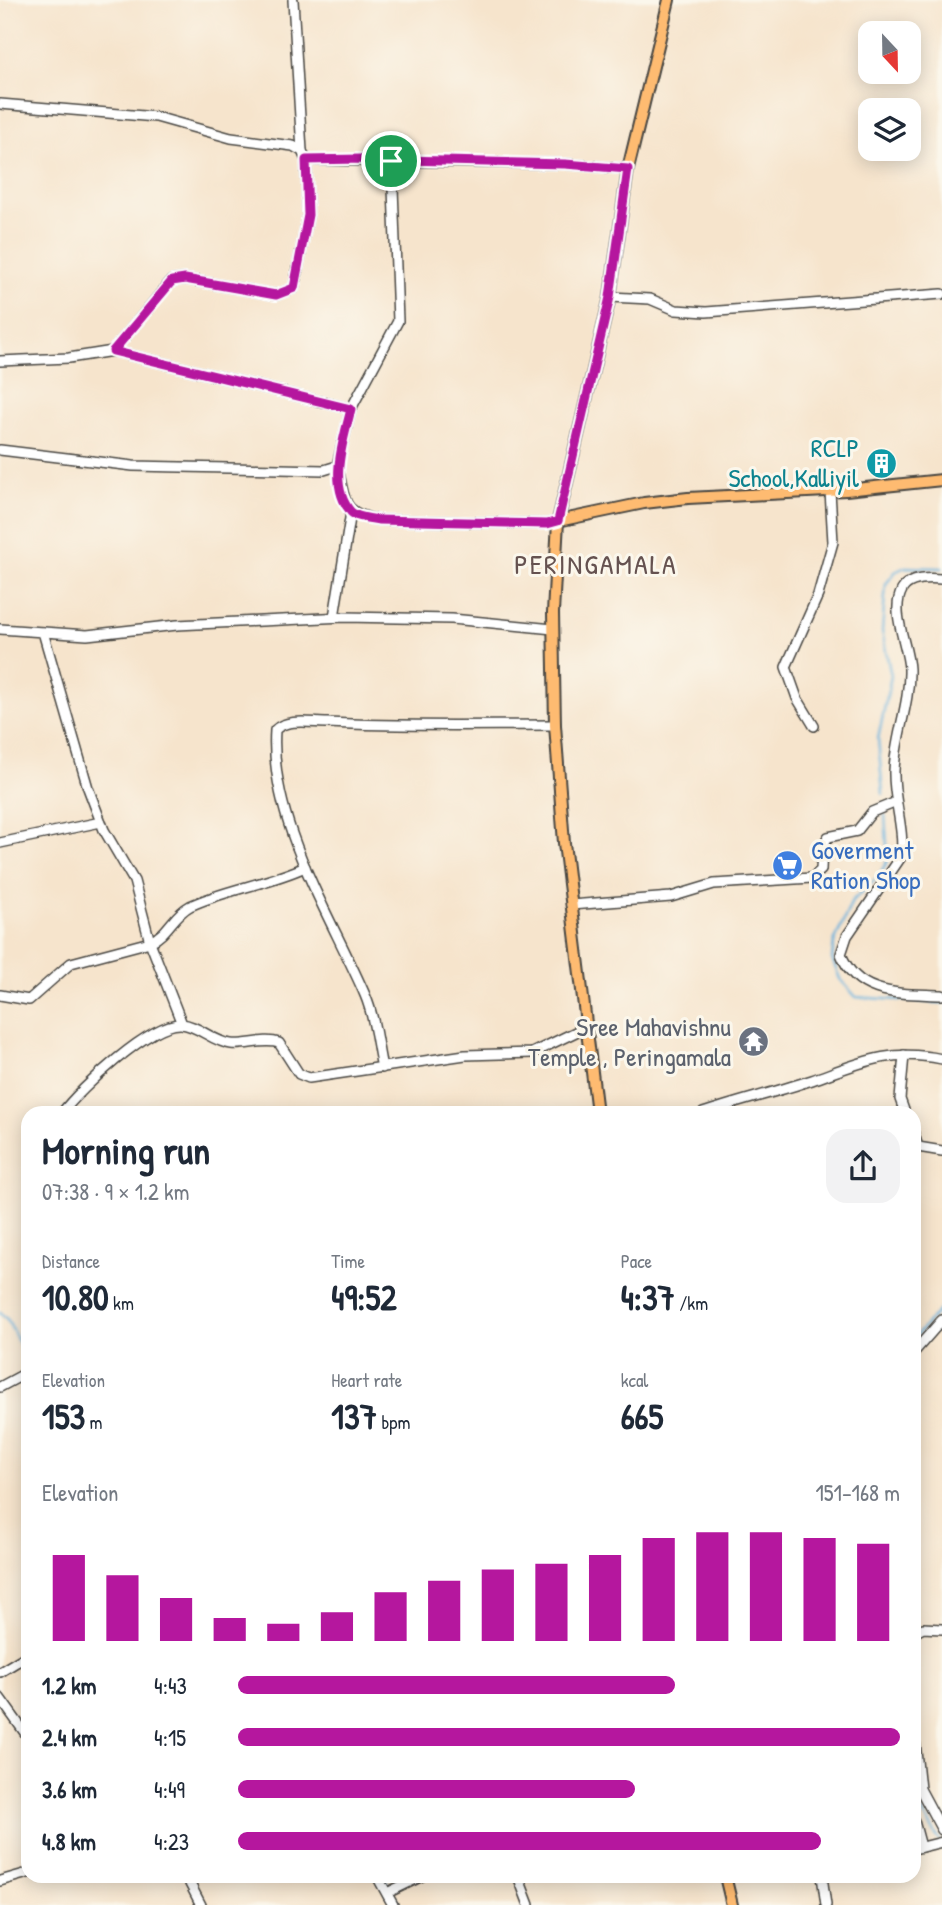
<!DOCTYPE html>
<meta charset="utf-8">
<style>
:root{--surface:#fff;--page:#f2f2f3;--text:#1f2937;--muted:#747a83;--accent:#b5179e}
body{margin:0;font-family:"Patrick Hand",sans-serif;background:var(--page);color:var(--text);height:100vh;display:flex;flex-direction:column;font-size:26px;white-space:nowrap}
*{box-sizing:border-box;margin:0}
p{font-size:23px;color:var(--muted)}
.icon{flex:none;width:38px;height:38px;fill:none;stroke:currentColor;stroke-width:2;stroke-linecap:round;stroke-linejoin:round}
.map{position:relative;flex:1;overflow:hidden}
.side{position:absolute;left:21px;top:1106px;width:900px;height:777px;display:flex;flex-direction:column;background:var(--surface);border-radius:21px;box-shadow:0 4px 18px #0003}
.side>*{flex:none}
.needle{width:46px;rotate:158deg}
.buttons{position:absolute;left:858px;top:21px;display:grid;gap:14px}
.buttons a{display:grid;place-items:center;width:63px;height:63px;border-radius:14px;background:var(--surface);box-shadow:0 4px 18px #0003;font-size:35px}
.pin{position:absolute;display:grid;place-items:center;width:60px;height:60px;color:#fff;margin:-30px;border:4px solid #fff;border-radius:50%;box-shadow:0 2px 7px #0007}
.round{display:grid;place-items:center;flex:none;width:74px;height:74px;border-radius:21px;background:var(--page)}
.headline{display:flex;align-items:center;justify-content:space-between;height:119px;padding:0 21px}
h1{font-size:38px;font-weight:700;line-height:52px}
.stats{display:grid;grid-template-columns:repeat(3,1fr);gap:10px;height:119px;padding:7px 21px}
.stats div{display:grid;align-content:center}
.stats b{font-size:35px;font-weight:700}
.stats small{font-size:19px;font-weight:400}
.stats p{font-size:19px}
.chart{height:196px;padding:14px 21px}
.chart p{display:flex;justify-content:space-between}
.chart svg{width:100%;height:126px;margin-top:7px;stroke:var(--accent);stroke-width:6}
ul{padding:0 21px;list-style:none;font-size:23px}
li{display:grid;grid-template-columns:112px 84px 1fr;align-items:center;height:52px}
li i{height:18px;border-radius:9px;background:var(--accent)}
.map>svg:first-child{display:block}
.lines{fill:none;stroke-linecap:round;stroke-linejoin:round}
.stream{stroke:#62b0dc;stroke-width:2.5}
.minor-casing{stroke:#494743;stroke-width:12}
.major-casing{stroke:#494743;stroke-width:14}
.minor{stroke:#fff;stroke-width:9}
.major{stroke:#febb71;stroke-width:10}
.route-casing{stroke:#fff;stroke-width:14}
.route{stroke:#b5179e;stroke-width:9}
.labels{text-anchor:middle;stroke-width:6;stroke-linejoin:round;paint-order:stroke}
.culture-label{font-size:26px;fill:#0d838f;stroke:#fbf7ec;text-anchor:end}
.shop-label{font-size:26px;fill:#366cbe;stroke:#fbf7ec;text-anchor:start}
.worship-label{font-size:26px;fill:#5b616d;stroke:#fbf7ec;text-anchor:end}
.neighbourhood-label{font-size:28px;letter-spacing:2px;fill:#655250;stroke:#fbf7ec}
</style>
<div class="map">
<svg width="942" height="1905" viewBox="0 0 942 1905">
<rect width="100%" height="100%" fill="#fbf7ec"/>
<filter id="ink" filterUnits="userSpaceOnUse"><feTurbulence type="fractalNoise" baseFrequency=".0143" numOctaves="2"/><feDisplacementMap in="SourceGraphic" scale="14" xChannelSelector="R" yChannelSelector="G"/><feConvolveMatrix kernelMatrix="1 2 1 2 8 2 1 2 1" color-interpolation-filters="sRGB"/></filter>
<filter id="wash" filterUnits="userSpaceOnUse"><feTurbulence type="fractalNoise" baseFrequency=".00686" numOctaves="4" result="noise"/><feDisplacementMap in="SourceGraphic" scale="28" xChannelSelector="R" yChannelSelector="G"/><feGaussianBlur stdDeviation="1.57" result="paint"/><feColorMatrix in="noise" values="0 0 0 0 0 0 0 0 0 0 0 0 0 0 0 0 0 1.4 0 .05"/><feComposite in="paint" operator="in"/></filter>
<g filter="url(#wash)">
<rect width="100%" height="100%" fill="#f6e4cc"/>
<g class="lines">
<g class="stream">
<path d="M883,794L878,739L891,676L882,631L886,584L895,572L905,567L942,568"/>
<path d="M885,815L888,860L878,877L852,901L834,943L832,959L840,979L856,997L942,1003"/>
<path d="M0,1313L7,1319L28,1361"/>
<path d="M914,1338L942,1307"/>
<path d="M914,1798L939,1840"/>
<path d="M383,1876L388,1885"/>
<path d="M396,1897L400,1905"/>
</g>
</g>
</g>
<g filter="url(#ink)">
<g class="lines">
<defs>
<g id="minor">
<path d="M293,0L302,151"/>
<path d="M0,104L156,117L231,138L293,146L302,151L306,160L565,164L628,169"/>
<path d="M610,297L650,299L676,310L706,312L942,294"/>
<path d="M113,351L351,409"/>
<path d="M0,361L69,358L113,351L171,281L185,279L276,295L294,288L308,215L306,160"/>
<path d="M0,450L133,466L324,470L337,466C347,500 338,511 378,520L547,524L558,521"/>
<path d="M337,466L351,409L398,321L392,161"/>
<path d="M942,579C930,578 909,577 902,590C890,612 908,645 909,669C910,703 895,738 894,771C893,800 905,829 901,857L847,936L841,954C858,998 902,993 942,995"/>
<path d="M334,617L351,512"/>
<path d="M0,629L87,635L177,625L344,617L452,619L553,629"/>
<path d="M43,632L88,788L104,830L134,881L150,942L182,1024"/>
<path d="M814,726L797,698L786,667L818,595L833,542L830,491"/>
<path d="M0,843L101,822"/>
<path d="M571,905L671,897L714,884L812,878L821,870L822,847L828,837L857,831L872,812L894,803"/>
<path d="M0,995L29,1000L71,963L150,942C168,934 173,915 190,906C224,890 268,884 305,867"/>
<path d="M904,1055L900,1099L905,1113"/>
<path d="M382,1068C377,1045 375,1018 365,995C330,914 269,821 275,730C286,718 312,723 327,723C403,727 479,725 555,725"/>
<path d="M62,1113C80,1089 150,1023 181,1024C198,1025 213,1042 231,1044C246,1046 264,1038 279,1043L299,1074L309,1078L465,1055L532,1053L586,1027"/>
<path d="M703,1113C739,1101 776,1092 812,1080C860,1063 889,1048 942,1059"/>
<path d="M914,1134L918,1147L942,1151"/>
<path d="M914,1352L942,1320"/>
<path d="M0,1387L28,1372"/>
<path d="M914,1633L923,1628L942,1629"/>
<path d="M0,1672L28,1655"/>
<path d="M0,1698L28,1737"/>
<path d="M914,1732L920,1789L942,1830"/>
<path d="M914,1821L921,1847"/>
<path d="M914,1849L942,1842"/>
<path d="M186,1876L201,1905"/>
<path d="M377,1876L393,1905"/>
<path d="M518,1876L529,1905"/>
<path d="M822,1876L826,1905"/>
<path d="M0,1881L28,1873"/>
<path d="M387,1893L422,1876"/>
</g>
<g id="major">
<path d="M558,521L644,503L688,498L846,490L942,480"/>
<path d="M597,1113L564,843L555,725L553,613L558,521L610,297L628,169L669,0"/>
<path d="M725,1876L732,1905"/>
</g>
</defs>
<use href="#minor" class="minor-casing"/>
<use href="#major" class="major-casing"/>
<use href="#minor" class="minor"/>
<use href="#major" class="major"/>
</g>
</g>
<g class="lines" filter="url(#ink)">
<defs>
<path id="route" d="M361,159L565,164L628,169L610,297L558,521L547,524L378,520C370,518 357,518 351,512C327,485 344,439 351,409L113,351L172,281L185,279L276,295L294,288L308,215L306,160Z"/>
</defs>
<use href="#route" class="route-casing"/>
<use href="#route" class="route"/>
</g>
<defs>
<symbol id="building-disc" viewBox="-11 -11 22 22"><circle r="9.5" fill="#0f9aa8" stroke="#fbf7ec"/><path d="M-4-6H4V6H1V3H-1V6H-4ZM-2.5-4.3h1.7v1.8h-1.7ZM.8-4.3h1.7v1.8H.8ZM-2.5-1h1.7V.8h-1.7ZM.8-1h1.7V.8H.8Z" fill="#fff"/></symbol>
<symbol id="supermarket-disc" viewBox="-11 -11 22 22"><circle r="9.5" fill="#3f7fe0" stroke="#fbf7ec"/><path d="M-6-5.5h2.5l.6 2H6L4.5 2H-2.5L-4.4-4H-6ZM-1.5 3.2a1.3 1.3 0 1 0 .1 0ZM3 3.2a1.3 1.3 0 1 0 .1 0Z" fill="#fff"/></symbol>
<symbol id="temple-disc" viewBox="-11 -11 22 22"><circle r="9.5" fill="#6b7280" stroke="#fbf7ec"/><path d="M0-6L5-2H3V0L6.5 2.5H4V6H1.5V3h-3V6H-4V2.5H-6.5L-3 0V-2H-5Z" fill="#fff"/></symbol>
</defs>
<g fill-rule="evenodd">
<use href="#building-disc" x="864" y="446" width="35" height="35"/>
<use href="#supermarket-disc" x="770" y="848" width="35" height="35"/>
<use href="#temple-disc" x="736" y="1024" width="35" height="35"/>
</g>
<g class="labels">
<g class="culture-label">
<text x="859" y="457">RCLP<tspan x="859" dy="30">School,Kalliyil</tspan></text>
</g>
<g class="shop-label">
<text x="811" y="859">Goverment<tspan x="811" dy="30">Ration Shop</tspan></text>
</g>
<g class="worship-label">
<text x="731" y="1036">Sree Mahavishnu<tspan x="731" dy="30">Temple , Peringamala</tspan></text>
</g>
<g class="neighbourhood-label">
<text x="596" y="574">PERINGAMALA</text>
</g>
</g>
</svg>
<div class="buttons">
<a><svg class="needle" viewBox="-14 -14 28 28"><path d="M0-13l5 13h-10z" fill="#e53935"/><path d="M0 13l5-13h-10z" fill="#747a83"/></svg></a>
<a><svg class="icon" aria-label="layers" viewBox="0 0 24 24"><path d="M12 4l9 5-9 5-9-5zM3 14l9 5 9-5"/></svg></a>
</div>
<div class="pin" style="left:391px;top:161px;background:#1e9e55"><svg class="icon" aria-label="arrive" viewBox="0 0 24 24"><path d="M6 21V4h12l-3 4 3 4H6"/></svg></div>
<section class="side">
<div class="headline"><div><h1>Morning run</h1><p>07:38 · 9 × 1.2 km</p></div><a class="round"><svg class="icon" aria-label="share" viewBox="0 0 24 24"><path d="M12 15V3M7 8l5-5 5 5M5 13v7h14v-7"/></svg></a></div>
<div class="stats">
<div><p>Distance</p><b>10.80<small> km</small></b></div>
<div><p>Time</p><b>49:52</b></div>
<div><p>Pace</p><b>4:37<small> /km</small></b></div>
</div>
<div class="stats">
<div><p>Elevation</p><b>153<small> m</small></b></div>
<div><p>Heart rate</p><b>137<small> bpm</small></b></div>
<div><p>kcal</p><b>665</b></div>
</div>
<div class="chart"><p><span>Elevation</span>151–168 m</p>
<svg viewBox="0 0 160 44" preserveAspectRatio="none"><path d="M5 44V14M15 44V21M25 44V29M35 44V36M45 44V38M55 44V34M65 44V27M75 44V23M85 44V19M95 44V17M105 44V14M115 44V8M125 44V6M135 44V6M145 44V8M155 44V10"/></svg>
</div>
<ul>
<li><b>1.2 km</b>4:43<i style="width:66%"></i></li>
<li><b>2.4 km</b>4:15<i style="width:100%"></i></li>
<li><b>3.6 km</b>4:49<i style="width:60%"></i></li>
<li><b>4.8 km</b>4:23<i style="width:88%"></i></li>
</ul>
</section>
</div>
